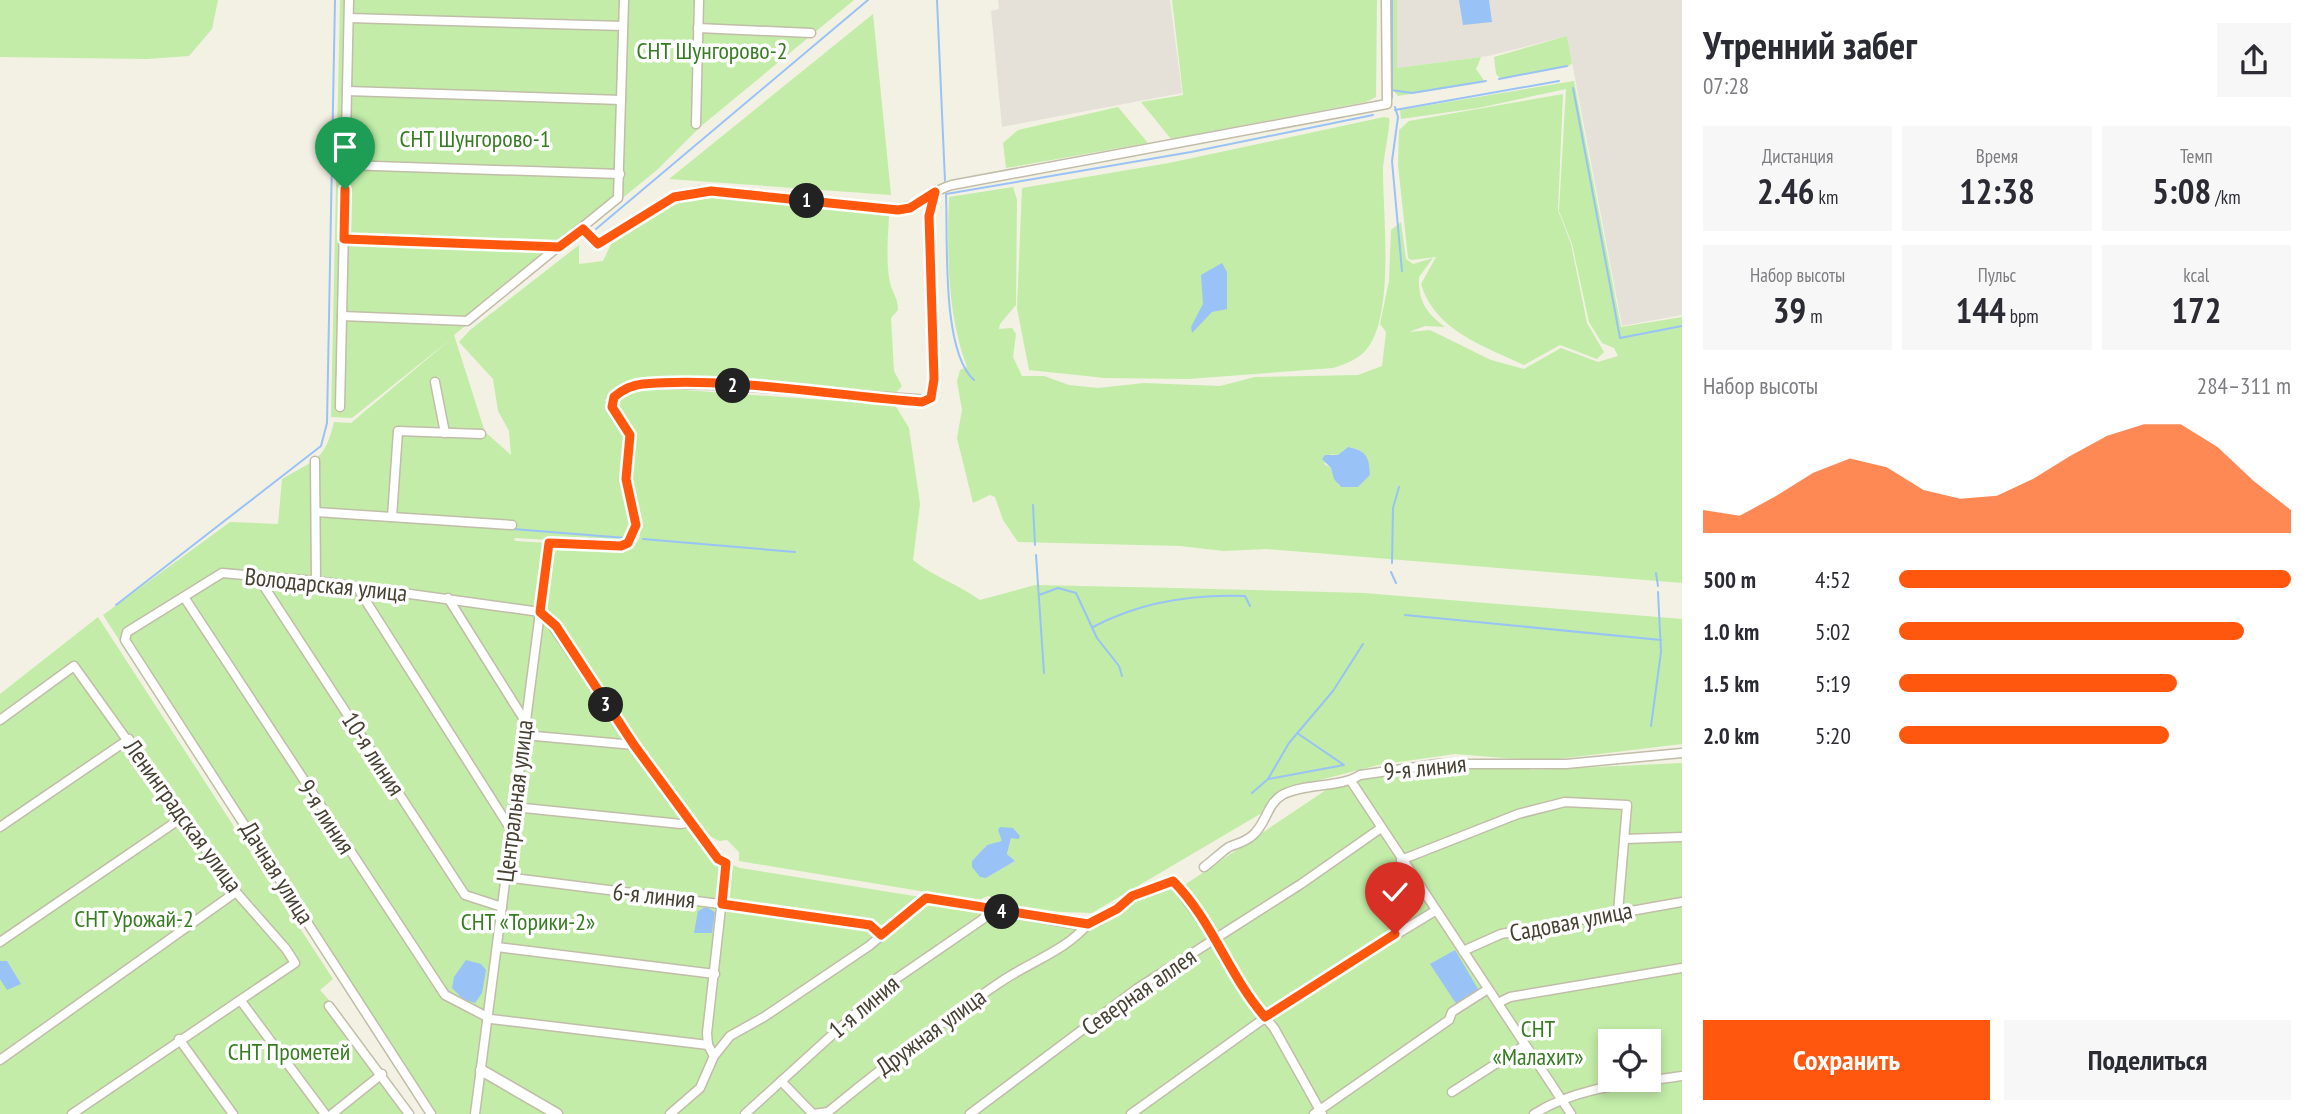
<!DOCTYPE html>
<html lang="ru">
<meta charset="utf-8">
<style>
:root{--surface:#fff;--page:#f7f7f7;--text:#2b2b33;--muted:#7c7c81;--accent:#ff580e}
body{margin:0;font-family:"PT Sans Narrow",sans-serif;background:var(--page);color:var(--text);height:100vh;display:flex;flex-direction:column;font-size:26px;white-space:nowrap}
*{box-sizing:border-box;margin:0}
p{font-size:23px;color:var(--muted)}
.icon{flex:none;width:38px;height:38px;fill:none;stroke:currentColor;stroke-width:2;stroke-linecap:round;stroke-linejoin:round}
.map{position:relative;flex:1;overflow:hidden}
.drawer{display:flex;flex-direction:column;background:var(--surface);width:630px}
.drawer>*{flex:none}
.fabs{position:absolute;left:1598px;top:1029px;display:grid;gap:14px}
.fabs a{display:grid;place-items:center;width:63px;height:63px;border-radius:0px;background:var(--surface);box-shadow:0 4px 10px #0003;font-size:35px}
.pin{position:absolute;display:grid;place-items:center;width:60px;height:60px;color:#fff;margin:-72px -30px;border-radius:50% 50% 50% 0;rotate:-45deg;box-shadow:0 0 7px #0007}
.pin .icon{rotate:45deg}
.km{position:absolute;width:35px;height:35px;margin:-18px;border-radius:50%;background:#222;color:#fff;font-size:19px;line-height:35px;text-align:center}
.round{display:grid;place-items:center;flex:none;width:74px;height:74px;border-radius:0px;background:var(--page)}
.overview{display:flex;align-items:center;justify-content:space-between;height:119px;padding:0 21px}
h1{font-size:38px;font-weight:700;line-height:52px}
.stats{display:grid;grid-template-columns:repeat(3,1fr);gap:10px;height:119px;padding:7px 21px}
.stats div{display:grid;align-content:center;border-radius:0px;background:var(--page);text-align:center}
.stats b{font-size:35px;font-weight:700}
.stats small{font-size:19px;font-weight:400}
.stats p{font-size:19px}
.chart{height:196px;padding:14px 21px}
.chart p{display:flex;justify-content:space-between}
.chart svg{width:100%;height:126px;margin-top:7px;fill:var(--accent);opacity:.7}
.action{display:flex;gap:14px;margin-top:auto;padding:14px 21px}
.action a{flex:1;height:80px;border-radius:0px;background:var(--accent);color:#fff;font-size:28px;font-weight:700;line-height:80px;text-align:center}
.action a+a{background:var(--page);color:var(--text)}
ul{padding:0 21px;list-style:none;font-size:23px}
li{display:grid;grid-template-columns:112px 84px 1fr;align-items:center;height:52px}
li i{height:18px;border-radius:9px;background:var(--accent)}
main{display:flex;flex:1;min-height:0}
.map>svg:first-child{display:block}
.industrial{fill:#e5e1d8}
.green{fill:#c2eca8;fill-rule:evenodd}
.water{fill:#99c2f6}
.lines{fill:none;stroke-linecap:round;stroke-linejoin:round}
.stream{stroke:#99c2f6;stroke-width:2}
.minor-casing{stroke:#c2bda8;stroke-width:11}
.tertiary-casing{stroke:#c2bda8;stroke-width:13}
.minor{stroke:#fff;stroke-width:8}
.tertiary{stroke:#fff;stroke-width:10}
.route-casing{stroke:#fff;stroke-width:14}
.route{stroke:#ff580e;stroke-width:9}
.labels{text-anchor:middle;stroke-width:7;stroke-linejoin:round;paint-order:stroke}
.park-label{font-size:24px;fill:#367c21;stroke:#fff}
.street-label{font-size:24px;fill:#464133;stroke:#fff}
</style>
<main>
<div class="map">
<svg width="1682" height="1114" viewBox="0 0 1682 1114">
<rect width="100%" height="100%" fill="#f3f1e3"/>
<g class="industrial">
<path d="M998,0H1170L1182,93L1002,127L991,11L999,9Z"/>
<path d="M1397,0H1682V315L1622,326L1567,36L1488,56L1397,68Z"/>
</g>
<g class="green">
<path d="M0,0H218L212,29L189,56L147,59L0,57Z"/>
<path d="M340,0H854L700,127L657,170L454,335L485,432L511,455L509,431L498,411L493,379L459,342L470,330L579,245V264L603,261L613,240L680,200L703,196L889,216C888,236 885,271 892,289C895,297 898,300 898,310L891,318L894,371L902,386L895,394L728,381L642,380L619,389L605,400L628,435L625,479L634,525L627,542L620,544L514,538L515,541L549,543L540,612L717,859L740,868L1088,924L1132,896L1173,881L1180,888L1332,786L1423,768L1514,763L1532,770L1682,763V1114H425L103,615L230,522L278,524L282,479C314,460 325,461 334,422L351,423L451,339L352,418L331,417ZM1610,1041H1648V1080H1610Z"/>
<path d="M1172,0H1377L1376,97L1366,102L1171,139L1141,102L1183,95Z"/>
<path d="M1390,0H1397V68L1481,57L1476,69L1485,82L1398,96L1392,89Z"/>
<path d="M873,14L891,195L669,179Z"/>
<path d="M1567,36L1572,63L1569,66L1501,79L1496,74L1494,57Z"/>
<path d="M1574,81L1621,327L1682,317V583L1267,549L1224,551L1180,546L1018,542L1003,520L995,497L990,495L973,503L957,438L962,410L957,381L960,370L967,367C947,315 947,252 949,197L1013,187L1017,200L1016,305L1000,324L999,329L1012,328L1016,334L1013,357L1022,376H1044L1069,385L1098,388L1144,383L1220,386L1255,377L1358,375L1382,366L1386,332L1380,324L1389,281L1391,230L1401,222L1406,259L1413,264L1433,258L1419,277C1418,301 1426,313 1445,327L1425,326L1409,332L1430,330L1491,360L1524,369L1561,348L1598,362L1618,356L1614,348L1602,343L1589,322L1572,244L1559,211L1566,89L1478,108L1401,119L1400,110ZM1348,447C1366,450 1369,458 1370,475L1358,487L1339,486L1331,468L1324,464L1331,454L1338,455Z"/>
<path d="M1563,94L1558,210L1571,244L1587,323L1604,352L1597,359L1560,345L1524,365C1484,346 1435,331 1421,284L1436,257L1411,260L1408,258L1398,165L1399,130L1409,121Z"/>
<path d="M1118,107L1148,143L1006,168L1003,143L1018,130Z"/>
<path d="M1384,117L1389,118C1391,124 1383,159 1383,171C1383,215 1394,310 1369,346C1360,359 1348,363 1333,368L1188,379L1105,378L1029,370L1017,308L1022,188L1169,163Z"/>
<path d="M656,388L895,405L909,428L920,504L913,560C934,577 958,584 980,600L1035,585L1175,588L1364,593L1682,619V744L1541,761L1455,754L1378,765L1316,781L1092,913L1012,910L999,900L988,896L971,903L920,891L739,861V852L727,840L719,841L706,834L544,609L554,546L623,550L633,548L640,537L628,479L634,433L618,406V400L631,392ZM1002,836H1020L1011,838L1007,854L1015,861L986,878L972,861L987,845L1002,842Z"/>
<path d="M98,617L333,979L320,990L343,1016L403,1114H0V694Z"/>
</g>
<g class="water">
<path d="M1459,0H1489L1492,22L1463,25Z"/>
<path d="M1222,263L1227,272V309L1212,312L1192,333L1191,327L1203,304L1201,275Z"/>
<path d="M1348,447C1367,451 1369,457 1370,475L1358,487H1341L1334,479L1331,468L1322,459L1325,455H1338Z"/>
<path d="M1000,827L1013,828L1020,836L1019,839L1011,838L1007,854L1015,861L986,878L980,877L972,867V861L987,845L1002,841L998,830Z"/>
<path d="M706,907L715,912L712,933H694L698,911Z"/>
<path d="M1455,950L1478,989L1457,1005L1430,964Z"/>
<path d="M466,960L481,964L486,970L482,993L475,1003L463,999L452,988L454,977Z"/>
<path d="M0,961H7L21,984L7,990L0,979Z"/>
</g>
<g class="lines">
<g class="stream">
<path d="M937,0L945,181"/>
<path d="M1499,79L1567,66"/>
<path d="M1573,88L1620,338L1682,326"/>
<path d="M1391,90L1412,93L1486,81"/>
<path d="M1392,98V0"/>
<path d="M1395,107L1398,117L1392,161L1402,271"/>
<path d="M1395,110L1559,81"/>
<path d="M946,194L1191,152L1373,115"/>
<path d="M946,194C948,238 941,351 974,380"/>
<path d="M596,229L868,0"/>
<path d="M1033,505L1035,545"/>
<path d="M513,529L626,538"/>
<path d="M643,539L795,552"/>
<path d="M1036,555L1044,673"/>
<path d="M1392,563L1393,508L1399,487"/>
<path d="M1391,572L1396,583"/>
<path d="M1656,573L1658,586"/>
<path d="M1039,595L1058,588L1076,593L1097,638L1119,666L1122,676"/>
<path d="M116,605L321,446L327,423L335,0"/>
<path d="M1405,615L1661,640"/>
<path d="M1093,627C1140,602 1192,594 1245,596L1250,606"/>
<path d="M1651,726L1661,652L1658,592"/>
<path d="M1269,779L1344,765L1297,733"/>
<path d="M1252,793L1268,779L1289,743L1333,691L1363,644"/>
<path d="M257,852L266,866"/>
</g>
<defs>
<g id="minor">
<path d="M349,18L623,26"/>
<path d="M698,28L811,33"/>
<path d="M347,91L621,100"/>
<path d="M696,124L699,0"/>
<path d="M345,165L620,174"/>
<path d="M583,229L598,244L674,197L699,191L884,209C916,212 924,193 952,185L1387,104L1386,0"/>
<path d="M344,239L559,247"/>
<path d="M342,316L467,321L618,198L624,0"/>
<path d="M435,382L445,433"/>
<path d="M340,407L349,0"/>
<path d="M315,461L316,581"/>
<path d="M316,512L512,525"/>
<path d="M392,517L398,431L481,434"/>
<path d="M265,578V588L465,895L502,907"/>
<path d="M357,587L510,828"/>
<path d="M184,597L445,995L491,1019L708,1045"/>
<path d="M448,598L525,721"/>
<path d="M0,720L74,666L236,892L286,949L295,963L72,1114"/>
<path d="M524,735L634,745"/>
<path d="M1351,781L1571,1114"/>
<path d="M514,807L681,824L690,822"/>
<path d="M0,827L129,739"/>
<path d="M1625,839L1682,837"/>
<path d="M1401,860L1518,814L1565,802L1627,805L1618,912"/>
<path d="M1204,867C1211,862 1225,849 1229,847C1238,843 1246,842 1253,835C1266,824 1267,804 1282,795C1304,783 1340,788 1360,775L1437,764H1566L1682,753"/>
<path d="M505,877L832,918L870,925L881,935"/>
<path d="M0,942L183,817"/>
<path d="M497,947L715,974"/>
<path d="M1463,951L1501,934L1682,902"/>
<path d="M241,1001L325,1114"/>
<path d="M1498,1003L1510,997L1682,968"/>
<path d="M329,1006L409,1114"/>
<path d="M179,1039L233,1114"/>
<path d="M0,1060L236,892"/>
<path d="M781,1081L813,1114L828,1112C883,1067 940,1023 999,983C1029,962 1064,952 1088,924"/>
<path d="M1452,1092L1525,1045"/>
<path d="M332,1114L382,1074"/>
<path d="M431,1114L125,640L127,632L222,573L316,581L540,612L546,616L634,745L718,859L726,863L707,1033L708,1045L714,1056"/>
<path d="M475,1114L549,543L621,546L628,543L636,525L626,479L630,435L612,406L614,397L629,387L654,384L725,385L929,400L934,379L929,216L935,192"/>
<path d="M670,1114L700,1088L714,1056L730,1036L764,1017L869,946L926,898L1079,925L1098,921L1132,896L1173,881L1205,925L1253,1003L1274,1028L1322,1114"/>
<path d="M745,1114L887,985L983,919L989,910"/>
<path d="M970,1114L1138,988L1301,884L1381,828"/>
<path d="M1131,1114L1301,992L1435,911"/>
<path d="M1314,1114L1449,1020L1452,1012L1488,989"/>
<path d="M1534,1114C1578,1086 1631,1084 1682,1076"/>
</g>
<path id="tertiary" d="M481,1070L557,1114"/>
</defs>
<use href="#minor" class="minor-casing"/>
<use href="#tertiary" class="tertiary-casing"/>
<use href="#minor" class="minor"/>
<use href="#tertiary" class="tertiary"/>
</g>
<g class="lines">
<defs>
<path id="route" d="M345,189L344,239L559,247L583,229L598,244L674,197L711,191L898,210L910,208L935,192L929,216L934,379L931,398L922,402C834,396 728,376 643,384C631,385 622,390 614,397L612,407L630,435L626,479L636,525L628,543L621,546L549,543L540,612L556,626L634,745L718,859L726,863L722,904L870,925L881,935L926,898L1088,924L1117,909L1132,896L1173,881C1212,920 1229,976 1265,1017L1395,934"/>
</defs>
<use href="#route" class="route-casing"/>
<use href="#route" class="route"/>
</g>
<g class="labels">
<g class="park-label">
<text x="712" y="59">СНТ Шунгорово-2</text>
<text x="475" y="147">СНТ Шунгорово-1</text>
<text x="134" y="927">СНТ Урожай-2</text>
<text x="528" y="930">СНТ «Торики-2»</text>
<text x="1538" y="1037">СНТ<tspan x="1538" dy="28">«Малахит»</tspan></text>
<text x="289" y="1060">СНТ Прометей</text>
</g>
<g class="street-label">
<text transform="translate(326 585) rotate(6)" y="8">Володарская улица</text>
<text transform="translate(373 754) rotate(57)" y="8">10-я линия</text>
<text transform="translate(1425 768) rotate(-6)" y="8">9-я линия</text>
<text transform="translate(515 801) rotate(-83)" y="8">Центральная улица</text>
<text transform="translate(183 816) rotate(54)" y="8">Ленинградская улица</text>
<text transform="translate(326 817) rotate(57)" y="8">9-я линия</text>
<text transform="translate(277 873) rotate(58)" y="8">Дачная улица</text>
<text transform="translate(654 896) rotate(6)" y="8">6-я линия</text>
<text transform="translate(1571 922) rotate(-11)" y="8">Садовая улица</text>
<text transform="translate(1139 992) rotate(-35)" y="8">Северная аллея</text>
<text transform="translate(864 1007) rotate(-40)" y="8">1-я линия</text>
<text transform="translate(931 1032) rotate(-36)" y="8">Дружная улица</text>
</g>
</g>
</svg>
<div class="fabs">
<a><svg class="icon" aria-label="locate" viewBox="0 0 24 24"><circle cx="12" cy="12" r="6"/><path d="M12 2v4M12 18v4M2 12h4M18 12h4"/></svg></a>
</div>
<div class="pin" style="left:345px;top:189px;background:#1e9e55"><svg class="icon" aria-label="arrive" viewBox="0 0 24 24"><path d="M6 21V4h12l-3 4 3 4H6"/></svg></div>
<div class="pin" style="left:1395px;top:934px;background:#d93025"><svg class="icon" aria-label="check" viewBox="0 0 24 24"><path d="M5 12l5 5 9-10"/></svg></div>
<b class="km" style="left:807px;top:201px">1</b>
<b class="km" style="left:733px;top:386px">2</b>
<b class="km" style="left:606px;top:705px">3</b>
<b class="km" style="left:1002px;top:912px">4</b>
</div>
<section class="drawer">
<div class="overview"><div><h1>Утренний забег</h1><p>07:28</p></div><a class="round"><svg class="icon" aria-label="share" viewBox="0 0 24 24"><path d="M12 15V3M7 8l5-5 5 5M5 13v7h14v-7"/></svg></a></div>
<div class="stats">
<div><p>Дистанция</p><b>2.46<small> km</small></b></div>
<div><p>Время</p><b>12:38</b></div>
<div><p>Темп</p><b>5:08<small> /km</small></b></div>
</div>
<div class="stats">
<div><p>Набор высоты</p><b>39<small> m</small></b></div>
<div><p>Пульс</p><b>144<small> bpm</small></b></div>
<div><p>kcal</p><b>172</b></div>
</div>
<div class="chart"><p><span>Набор высоты</span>284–311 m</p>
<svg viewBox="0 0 160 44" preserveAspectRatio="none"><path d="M0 44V36L10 38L20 31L30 23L40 18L50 21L60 29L70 32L80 31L90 25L100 17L110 10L120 6L130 6L140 14L150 26L160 36V44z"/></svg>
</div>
<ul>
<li><b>500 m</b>4:52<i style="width:100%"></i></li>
<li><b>1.0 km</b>5:02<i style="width:88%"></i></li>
<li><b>1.5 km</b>5:19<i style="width:71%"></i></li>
<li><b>2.0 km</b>5:20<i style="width:69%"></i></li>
</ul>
<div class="action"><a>Сохранить</a><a>Поделиться</a></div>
</section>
</main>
